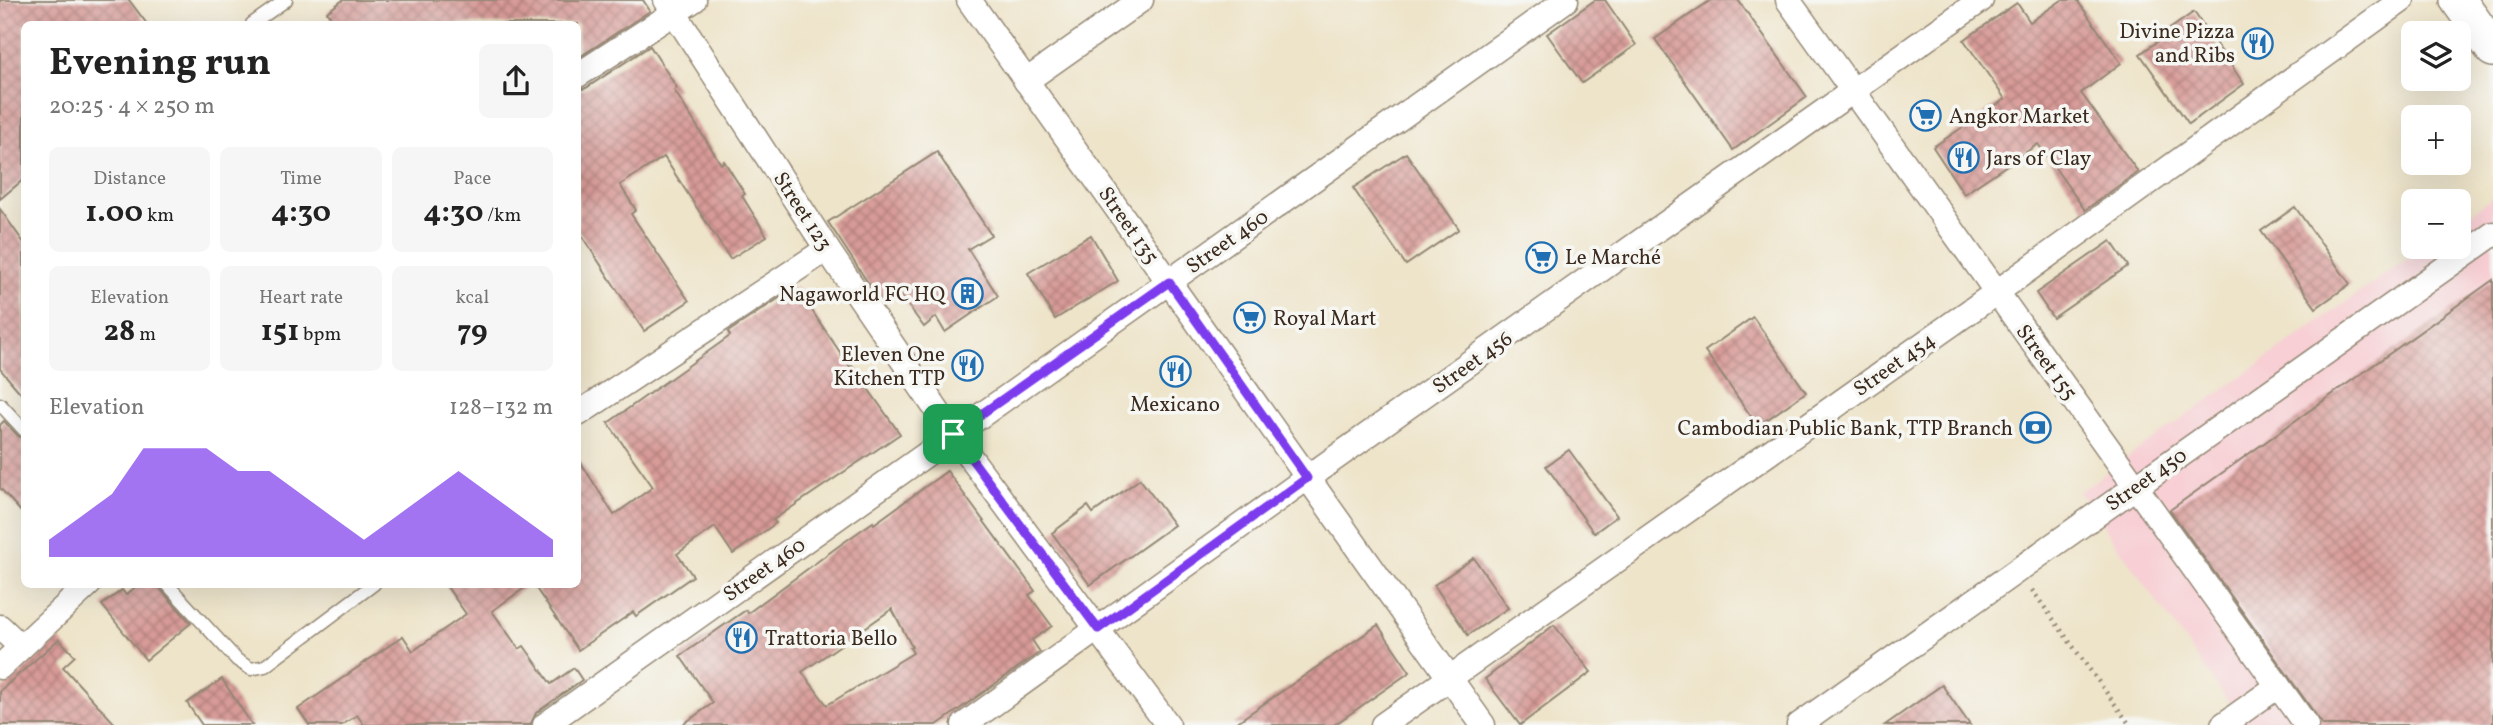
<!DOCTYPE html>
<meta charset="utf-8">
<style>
:root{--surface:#fff;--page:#f6f6f6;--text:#222;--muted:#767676;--accent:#7c3aed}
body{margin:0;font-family:Vollkorn,serif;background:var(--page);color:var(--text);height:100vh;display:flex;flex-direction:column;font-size:26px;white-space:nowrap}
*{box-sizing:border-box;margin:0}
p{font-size:23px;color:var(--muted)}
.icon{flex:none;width:38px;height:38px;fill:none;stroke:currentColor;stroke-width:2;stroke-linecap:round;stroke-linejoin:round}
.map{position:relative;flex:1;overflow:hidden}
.drawer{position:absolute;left:21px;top:21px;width:560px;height:567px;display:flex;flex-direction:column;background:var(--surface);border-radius:10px;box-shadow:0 7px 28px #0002}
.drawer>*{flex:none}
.controls{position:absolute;left:2401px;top:21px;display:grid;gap:14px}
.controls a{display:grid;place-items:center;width:70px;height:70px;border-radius:10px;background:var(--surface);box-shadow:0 7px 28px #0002;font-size:35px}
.pin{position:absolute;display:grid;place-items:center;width:60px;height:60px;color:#fff;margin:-30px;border-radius:14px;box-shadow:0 4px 10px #0006}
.round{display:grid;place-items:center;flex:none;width:74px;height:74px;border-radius:10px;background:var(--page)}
.head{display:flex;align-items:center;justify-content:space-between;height:119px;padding:0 28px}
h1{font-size:38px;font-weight:700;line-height:52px}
.stats{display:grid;grid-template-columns:repeat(3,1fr);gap:10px;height:119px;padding:7px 28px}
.stats div{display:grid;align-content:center;border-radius:10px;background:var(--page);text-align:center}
.stats b{font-size:30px;font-weight:700}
.stats small{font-size:19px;font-weight:400}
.stats p{font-size:19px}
.chart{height:196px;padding:14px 28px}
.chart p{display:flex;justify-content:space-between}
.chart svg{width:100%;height:126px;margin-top:7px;fill:var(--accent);opacity:.7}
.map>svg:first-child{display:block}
.built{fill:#f7cfd4}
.building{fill:url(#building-cross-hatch);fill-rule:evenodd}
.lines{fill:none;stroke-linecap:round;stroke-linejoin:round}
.lane-casing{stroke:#948774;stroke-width:15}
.street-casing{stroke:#948774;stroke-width:27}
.secondary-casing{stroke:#948774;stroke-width:38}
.path{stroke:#948774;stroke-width:4.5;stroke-dasharray:2 5;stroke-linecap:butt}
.lane{stroke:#fff;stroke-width:12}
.street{stroke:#fff;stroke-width:24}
.secondary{stroke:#fff;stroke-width:35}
.route-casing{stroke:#fff;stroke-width:14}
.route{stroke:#7c3aed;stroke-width:9}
.labels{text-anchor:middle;stroke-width:7;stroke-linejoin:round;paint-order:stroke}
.poi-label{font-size:21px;fill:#3b2a1e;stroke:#f6f6f2;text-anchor:start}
.street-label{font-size:21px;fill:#3b2a1e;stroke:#f6f6f2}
</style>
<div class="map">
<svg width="2493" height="725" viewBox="0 0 2493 725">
<defs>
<pattern id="building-cross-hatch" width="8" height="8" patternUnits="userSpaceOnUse" patternTransform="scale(1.75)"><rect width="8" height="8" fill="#d89b98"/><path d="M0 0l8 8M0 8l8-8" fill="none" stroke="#b07f7b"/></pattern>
</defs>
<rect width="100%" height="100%" fill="#f6f6f2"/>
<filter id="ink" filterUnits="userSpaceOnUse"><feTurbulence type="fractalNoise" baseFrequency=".0143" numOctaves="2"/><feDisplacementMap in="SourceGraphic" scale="14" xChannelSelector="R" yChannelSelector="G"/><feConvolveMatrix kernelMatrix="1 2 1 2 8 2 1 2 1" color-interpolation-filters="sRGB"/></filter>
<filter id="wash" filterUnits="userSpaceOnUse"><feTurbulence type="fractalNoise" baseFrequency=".00686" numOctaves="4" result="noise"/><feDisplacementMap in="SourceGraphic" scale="28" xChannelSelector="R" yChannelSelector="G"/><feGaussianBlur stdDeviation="1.57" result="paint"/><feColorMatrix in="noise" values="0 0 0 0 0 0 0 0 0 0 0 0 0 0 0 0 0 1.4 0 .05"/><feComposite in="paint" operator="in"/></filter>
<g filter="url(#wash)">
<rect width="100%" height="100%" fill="#eee4ca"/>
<path class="built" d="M2493,197V725H2245L2079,492L2424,247H2459V222Z"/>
<g id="blocks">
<g class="building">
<path d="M0,0H129L147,24H24V179L0,199Z"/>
<path d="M343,0H643L650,11L578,58V24H336L327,12Z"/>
<path d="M1595,0H1605L1636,45L1582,83L1547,34Z"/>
<path d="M1711,0H1738L1807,97L1733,150L1655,39Z"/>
<path d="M2062,0H2077L2121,63L2081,93L2138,172L2085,210L2038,144L1964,194L1933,147L2005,99L1964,40L2017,3L2030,22Z"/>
<path d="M2194,12L2244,84L2189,124L2140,54L2171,32L2170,29Z"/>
<path d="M650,46L677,88L674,90L721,164L724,161L745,194L742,196L767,236L730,259L664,157L620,185L636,210L631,214L689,301L644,331L578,230V90L586,88Z"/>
<path d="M937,152L991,235L968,249L998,296L945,332L936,317L924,327L899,293L882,304L828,222Z"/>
<path d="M1406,153L1459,229L1406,265L1353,188Z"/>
<path d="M2295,207L2350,284L2316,308L2261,231Z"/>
<path d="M0,209L24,243V397L0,369Z"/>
<path d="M1091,235L1118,281L1055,319L1028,273Z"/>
<path d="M2111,241L2128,266L2053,318L2036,293Z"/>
<path d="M2493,280V725H2323L2170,510Z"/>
<path d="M796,287L850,367L852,366L900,434L773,520L776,523L733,554L715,527L677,554L693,576L636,616L633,612L578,650L533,584H578V458L614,515L653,487L608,423L730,336L728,332Z"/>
<path d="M1753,317L1806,392L1758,426L1705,351Z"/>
<path d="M4,421L18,436L24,439V515L0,488V425Z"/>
<path d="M1569,450L1617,516L1594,533L1546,466Z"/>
<path d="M947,471L1035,591L1029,595L1052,626L1032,640L1040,652L937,725H682L713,703L680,656L746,610L748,613L840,545L873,522L874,524ZM892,609L912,647L910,648L913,653L827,705L802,672Z"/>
<path d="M1140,479L1174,525L1090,585L1052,533L1088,506L1093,513Z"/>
<path d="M1474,558L1508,608L1468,635L1434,585Z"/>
<path d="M139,584H158L161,590L191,623L146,660L102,605L122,590L126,595Z"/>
<path d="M445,584H530L492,611L519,649L524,646L551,684L574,668L582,680L536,713L530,725H364L357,715L342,725H309L298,709L403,636L413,651L466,614Z"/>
<path d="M1378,625L1410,672L1334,725H1233Z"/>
<path d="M1554,625L1591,672L1520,725L1485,679Z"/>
<path d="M59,639L75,656L63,667L116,725H0V691Z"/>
<path d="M222,679L252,725H202L187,703Z"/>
<path d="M1942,685L1970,725H1885Z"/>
</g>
</g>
</g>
<g filter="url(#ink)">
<use href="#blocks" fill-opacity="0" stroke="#948774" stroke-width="2"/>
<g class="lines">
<defs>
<g id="lane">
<path d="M252,24L286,0"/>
<path d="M0,404L24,430"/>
<path d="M167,584L237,660L251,669L265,666L374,584"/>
</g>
<g id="street">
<path d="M666,0L827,249L953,434L1168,725"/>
<path d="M969,0L1483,725"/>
<path d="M1788,0L2306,725"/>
<path d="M578,75L694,0"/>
<path d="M1026,81L1141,0"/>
<path d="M578,414L827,249"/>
<path d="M0,627L21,647"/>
<path d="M0,667L89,584"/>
<path d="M545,725L1566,0"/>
<path d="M964,725L1307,478L1981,0"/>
<path d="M1383,725L1997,292L2402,0"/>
<path d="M1799,725L2493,234"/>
<path d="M2223,725L2278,686"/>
</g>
<path id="secondary" d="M2458,0L2493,49"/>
</defs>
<use href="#lane" class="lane-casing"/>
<use href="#street" class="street-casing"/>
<use href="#secondary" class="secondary-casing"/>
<path class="path" d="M2032,590L2130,725"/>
<use href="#lane" class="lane"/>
<use href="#street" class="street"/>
<use href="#secondary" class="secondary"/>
</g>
</g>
<g class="lines" filter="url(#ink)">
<defs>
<path id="route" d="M1169,282L1307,478L1098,629L953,434Z"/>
</defs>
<use href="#route" class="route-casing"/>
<use href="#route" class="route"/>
</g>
<defs>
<symbol id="restaurant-ring" viewBox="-11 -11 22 22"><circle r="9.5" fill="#f6f6f2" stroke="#1f6fb2" stroke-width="1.5"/><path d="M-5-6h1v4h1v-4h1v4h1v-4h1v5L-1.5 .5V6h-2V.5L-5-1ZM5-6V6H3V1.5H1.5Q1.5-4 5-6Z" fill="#1f6fb2"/></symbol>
<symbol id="supermarket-ring" viewBox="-11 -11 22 22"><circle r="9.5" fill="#f6f6f2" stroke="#1f6fb2" stroke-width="1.5"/><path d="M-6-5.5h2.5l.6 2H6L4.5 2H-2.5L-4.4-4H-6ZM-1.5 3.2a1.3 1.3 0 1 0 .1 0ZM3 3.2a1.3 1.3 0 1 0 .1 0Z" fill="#1f6fb2"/></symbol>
<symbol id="building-ring" viewBox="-11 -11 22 22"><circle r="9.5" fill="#f6f6f2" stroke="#1f6fb2" stroke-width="1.5"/><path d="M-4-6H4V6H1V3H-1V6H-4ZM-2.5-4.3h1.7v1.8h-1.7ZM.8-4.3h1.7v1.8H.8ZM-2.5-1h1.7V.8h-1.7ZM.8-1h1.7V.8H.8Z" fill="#1f6fb2"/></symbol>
<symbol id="bank-ring" viewBox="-11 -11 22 22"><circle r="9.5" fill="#f6f6f2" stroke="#1f6fb2" stroke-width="1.5"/><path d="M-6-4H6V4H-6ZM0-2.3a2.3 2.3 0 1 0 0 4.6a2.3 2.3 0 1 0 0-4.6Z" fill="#1f6fb2"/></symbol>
</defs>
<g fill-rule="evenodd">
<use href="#restaurant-ring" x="2240" y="26" width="35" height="35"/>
<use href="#supermarket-ring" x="1908" y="98" width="35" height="35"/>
<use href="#restaurant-ring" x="1946" y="140" width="35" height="35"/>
<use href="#supermarket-ring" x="1524" y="240" width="35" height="35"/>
<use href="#building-ring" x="950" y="276" width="35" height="35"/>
<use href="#supermarket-ring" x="1232" y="300" width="35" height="35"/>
<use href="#restaurant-ring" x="950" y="348" width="35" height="35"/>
<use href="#restaurant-ring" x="1158" y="354" width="35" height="35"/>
<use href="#bank-ring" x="2018" y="410" width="35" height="35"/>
<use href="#restaurant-ring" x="724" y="620" width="35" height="35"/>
</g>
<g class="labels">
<g class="poi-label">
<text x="2235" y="38" text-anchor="end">Divine Pizza<tspan x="2235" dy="24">and Ribs</tspan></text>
<text x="1949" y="123">Angkor Market</text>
<text x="1986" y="165">Jars of Clay</text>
<text x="1565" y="264">Le Marché</text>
<text x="945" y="301" text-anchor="end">Nagaworld FC HQ</text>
<text x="1273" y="325">Royal Mart</text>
<text x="945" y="361" text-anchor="end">Eleven One<tspan x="945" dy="24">Kitchen TTP</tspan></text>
<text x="1175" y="411" text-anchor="middle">Mexicano</text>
<text x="2013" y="435" text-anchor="end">Cambodian Public Bank, TTP Branch</text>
<text x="765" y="645">Trattoria Bello</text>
</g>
<g class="street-label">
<text transform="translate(803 211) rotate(57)" y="7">Street 123</text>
<text transform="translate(1129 225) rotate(55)" y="7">Street 135</text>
<text transform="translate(1227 241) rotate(-35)" y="7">Street 460</text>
<text transform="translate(1472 362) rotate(-35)" y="7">Street 456</text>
<text transform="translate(2047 362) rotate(54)" y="7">Street 155</text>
<text transform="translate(1894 364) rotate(-35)" y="7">Street 454</text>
<text transform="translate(2146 479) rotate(-35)" y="7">Street 450</text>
<text transform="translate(764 569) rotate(-35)" y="7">Street 460</text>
</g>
</g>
</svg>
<div class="controls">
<a><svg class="icon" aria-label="layers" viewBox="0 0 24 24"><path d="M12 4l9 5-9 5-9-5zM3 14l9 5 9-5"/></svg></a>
<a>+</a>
<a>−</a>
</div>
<div class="pin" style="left:953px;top:434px;background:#1e9e55"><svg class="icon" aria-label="arrive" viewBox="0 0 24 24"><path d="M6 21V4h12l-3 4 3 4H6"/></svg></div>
<section class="drawer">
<div class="head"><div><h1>Evening run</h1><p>20:25 · 4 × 250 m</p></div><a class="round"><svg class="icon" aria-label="share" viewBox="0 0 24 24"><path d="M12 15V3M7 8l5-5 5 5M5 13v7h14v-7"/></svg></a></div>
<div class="stats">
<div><p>Distance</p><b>1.00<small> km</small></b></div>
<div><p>Time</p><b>4:30</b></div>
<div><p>Pace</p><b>4:30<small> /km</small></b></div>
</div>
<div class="stats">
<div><p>Elevation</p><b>28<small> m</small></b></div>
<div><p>Heart rate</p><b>151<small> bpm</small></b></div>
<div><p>kcal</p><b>79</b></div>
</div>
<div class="chart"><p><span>Elevation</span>128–132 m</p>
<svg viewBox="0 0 160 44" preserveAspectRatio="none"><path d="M0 44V38L10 30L20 22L30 6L40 6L50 6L60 14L70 14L80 22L90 30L100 38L110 30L120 22L130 14L140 22L150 30L160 38V44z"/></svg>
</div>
</section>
</div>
